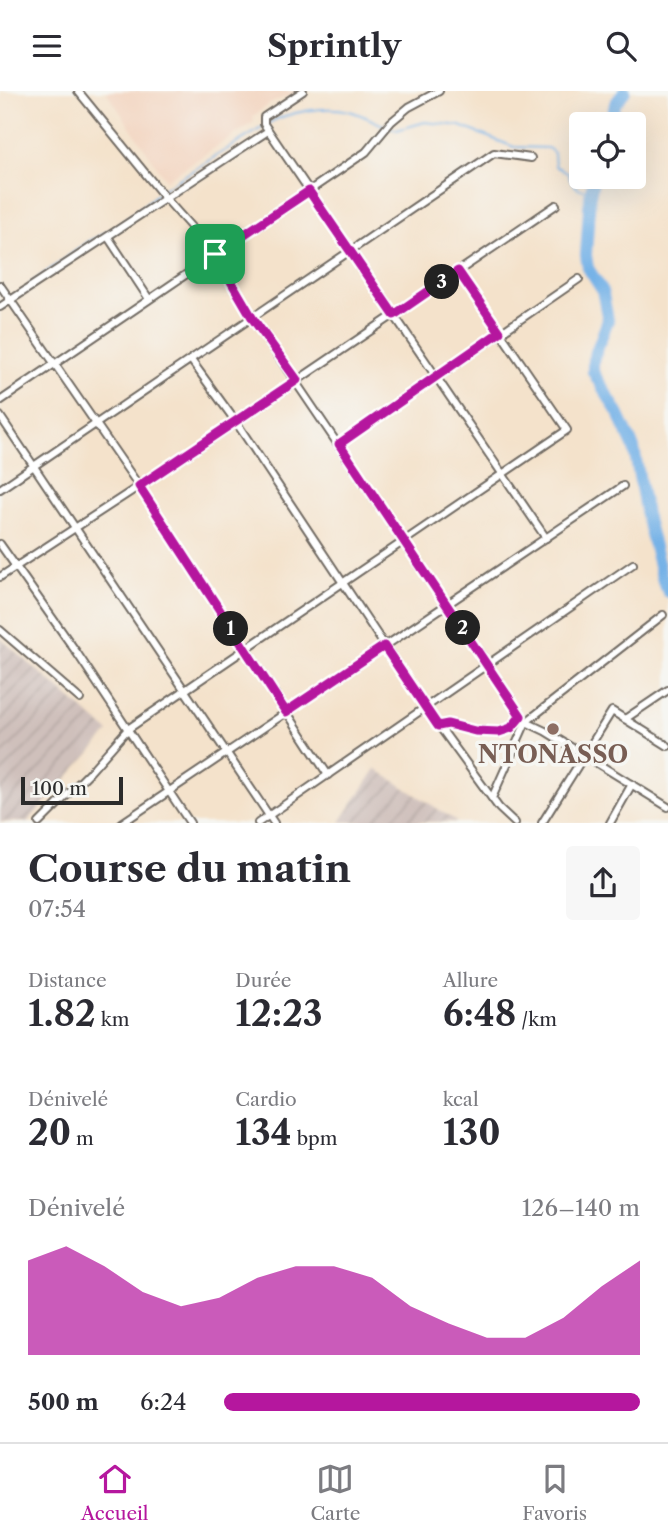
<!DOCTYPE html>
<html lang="fr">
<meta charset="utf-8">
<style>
:root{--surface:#fff;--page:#f7f7f7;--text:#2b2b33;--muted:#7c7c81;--line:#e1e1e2;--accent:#b5179e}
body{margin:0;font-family:"Libre Caslon Text",serif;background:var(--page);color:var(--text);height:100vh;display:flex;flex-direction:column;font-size:26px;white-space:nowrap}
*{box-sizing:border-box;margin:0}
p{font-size:23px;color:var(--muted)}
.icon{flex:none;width:38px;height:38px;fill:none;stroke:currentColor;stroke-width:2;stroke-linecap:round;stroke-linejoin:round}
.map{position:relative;height:732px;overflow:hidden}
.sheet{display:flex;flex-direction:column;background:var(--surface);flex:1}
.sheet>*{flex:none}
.fabs{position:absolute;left:569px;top:21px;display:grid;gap:14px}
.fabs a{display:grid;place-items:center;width:77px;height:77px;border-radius:7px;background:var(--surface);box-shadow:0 7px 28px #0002;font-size:35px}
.scale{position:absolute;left:21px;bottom:18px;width:102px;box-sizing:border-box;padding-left:7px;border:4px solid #2b2b2b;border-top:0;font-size:19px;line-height:24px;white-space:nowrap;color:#2b2b2b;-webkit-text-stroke:5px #f6f6f2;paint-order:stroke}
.pin{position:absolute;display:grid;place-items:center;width:60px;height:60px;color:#fff;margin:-30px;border-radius:14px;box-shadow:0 4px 10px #0006}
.km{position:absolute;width:35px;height:35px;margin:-18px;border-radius:50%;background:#222;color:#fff;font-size:19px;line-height:35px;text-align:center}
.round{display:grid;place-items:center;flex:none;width:74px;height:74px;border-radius:7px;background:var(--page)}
.summary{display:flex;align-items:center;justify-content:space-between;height:119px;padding:0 28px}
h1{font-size:38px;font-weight:800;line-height:52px}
.figures{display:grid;grid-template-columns:repeat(3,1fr);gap:10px;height:119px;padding:7px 28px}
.figures div{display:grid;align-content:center}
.figures b{font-size:35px;font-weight:800}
.figures small{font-size:19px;font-weight:400}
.figures p{font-size:19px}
.chart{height:196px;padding:14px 28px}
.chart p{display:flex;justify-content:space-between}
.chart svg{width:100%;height:126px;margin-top:7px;fill:var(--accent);opacity:.7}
ul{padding:0 28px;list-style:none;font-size:23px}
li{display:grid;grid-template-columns:112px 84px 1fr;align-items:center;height:52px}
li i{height:18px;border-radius:9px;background:var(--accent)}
header{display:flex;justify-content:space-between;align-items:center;height:91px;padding:0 28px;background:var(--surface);font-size:32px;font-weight:800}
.menu{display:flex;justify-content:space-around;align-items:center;height:98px;border-top:2px solid var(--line);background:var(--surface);font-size:19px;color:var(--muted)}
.menu a{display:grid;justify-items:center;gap:4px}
.menu .current{color:var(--accent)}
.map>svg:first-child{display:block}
.built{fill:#f3d4bf}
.industrial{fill:url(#industrial-furrows)}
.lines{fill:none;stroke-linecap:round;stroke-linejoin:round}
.stream{stroke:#76b2e7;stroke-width:2}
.river{stroke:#76b2e7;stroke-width:12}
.street-casing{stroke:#716b63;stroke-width:10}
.street{stroke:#fff;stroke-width:6}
.route-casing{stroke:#fff;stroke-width:14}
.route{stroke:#b5179e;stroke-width:9}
.education-dot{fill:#8d6e63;stroke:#f6f6f2;stroke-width:2.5}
.labels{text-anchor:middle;stroke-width:7;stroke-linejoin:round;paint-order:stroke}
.education-label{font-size:24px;font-weight:bold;fill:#785e54;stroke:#f6f6f2}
</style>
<header><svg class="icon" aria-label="menu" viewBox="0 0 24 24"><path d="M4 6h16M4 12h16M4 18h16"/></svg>Sprintly<svg class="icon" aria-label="search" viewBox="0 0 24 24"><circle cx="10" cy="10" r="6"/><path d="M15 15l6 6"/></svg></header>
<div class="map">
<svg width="668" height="732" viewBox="0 0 668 732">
<defs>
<pattern id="industrial-furrows" width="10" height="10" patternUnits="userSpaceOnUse" patternTransform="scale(1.75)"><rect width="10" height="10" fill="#cfc0bb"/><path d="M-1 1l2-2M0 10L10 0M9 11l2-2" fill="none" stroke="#b2a5a1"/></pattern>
</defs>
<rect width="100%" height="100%" fill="#f6f6f2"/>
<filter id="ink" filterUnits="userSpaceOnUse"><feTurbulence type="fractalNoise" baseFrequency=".0143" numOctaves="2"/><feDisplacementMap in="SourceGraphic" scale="14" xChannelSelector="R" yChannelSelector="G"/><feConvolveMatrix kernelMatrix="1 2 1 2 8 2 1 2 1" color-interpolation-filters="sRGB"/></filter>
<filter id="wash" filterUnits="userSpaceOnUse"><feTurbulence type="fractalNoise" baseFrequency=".00686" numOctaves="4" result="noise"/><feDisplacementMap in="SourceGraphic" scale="28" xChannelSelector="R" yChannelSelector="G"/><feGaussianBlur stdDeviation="1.57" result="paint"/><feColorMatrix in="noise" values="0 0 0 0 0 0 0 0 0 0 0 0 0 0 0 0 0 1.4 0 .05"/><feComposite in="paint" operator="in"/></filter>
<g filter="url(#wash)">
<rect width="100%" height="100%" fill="#f4e2cb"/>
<path class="built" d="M106,0H300L271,12L253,25L254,31L166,89Z"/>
<g class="industrial">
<path d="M0,547L109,641L27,731H0Z"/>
<path d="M376,678L458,731H340Z"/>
</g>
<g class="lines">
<g class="stream">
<path d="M267,33C287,21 326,14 349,20C361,23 374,30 385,35"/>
<path d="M391,37L397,39L425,31L460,35L514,56L548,57L554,62L555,75L568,82C571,93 576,99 587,99L590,104"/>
<path d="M30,193L88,151L115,137L166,96L263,36"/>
</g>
<g class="river">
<path d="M611,33L615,13L625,0"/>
<path d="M594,86L590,104L586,164L588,177L602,199L608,229L593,269V281L618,322L634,357L646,424L663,490L668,501"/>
</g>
</g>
</g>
<g filter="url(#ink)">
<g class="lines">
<defs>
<g id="street">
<path d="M78,0L167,109L215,163L253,228L526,631L545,640L668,716"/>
<path d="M303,0L264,26V33L546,447"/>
<path d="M108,146L149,208"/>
<path d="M0,194L139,395L328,684"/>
<path d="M0,216L268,40"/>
<path d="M191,269L236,331L426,617L499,717L515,732"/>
<path d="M0,310L366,61L391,31L409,16L439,0"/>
<path d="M0,325L274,732"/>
<path d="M339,353L579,188"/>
<path d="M0,398L494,62L531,67"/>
<path d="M0,453L77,562L190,732"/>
<path d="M0,486L196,358L556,114"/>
<path d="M0,539L80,608"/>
<path d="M625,628L668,599"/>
<path d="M438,635L448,633L475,640L500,641L511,637L521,625"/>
<path d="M492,707L526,631L663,524"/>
<path d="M39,732L89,682L128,638L567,339L458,180"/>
<path d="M122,732L623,395"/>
<path d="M258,732L633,473"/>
<path d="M542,732L612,620L668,655"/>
<path d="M610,732L632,693"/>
</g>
</defs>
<use href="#street" class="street-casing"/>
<use href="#street" class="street"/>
</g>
</g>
<g class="lines" filter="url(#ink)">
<defs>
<path id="route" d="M309,100L394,224L458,180L500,241L339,353L521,625L511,637L499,641L475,640L448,633L438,635L384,555L286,621L139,395L297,289L253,228L215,163Z"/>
</defs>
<use href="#route" class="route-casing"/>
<use href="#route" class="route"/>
</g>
<circle class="education-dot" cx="553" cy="638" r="7"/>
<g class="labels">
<g class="education-label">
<text x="553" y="672">NTONASSO</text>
</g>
</g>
</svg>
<div class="fabs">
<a><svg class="icon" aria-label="locate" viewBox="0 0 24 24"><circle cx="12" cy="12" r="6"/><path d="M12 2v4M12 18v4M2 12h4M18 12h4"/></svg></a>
</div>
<div class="scale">100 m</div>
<div class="pin" style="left:215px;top:163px;background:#1e9e55"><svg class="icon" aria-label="arrive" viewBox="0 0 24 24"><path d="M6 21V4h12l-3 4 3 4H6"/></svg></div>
<b class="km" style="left:231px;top:538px">1</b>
<b class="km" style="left:463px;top:537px">2</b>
<b class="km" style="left:442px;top:191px">3</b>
</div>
<section class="sheet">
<div class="summary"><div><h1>Course du matin</h1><p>07:54</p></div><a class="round"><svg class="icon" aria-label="share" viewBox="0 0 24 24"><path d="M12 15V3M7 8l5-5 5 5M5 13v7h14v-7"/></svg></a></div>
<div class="figures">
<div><p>Distance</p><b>1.82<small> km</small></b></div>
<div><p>Durée</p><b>12:23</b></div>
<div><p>Allure</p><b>6:48<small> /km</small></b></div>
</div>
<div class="figures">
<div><p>Dénivelé</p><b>20<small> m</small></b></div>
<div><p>Cardio</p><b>134<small> bpm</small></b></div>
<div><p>kcal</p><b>130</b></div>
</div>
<div class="chart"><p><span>Dénivelé</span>126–140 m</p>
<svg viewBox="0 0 160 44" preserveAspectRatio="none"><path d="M0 44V11L10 6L20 13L30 22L40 27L50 24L60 17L70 13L80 13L90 17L100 27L110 33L120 38L130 38L140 31L150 20L160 11V44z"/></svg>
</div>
<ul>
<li><b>500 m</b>6:24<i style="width:100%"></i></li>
</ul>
</section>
<nav class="menu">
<a class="current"><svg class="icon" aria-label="home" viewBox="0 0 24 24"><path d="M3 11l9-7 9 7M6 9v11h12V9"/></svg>Accueil</a>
<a><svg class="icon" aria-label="map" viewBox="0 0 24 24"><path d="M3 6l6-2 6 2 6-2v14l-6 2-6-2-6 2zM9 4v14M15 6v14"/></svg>Carte</a>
<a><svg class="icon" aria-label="saved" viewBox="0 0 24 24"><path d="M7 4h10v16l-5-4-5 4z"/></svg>Favoris</a>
</nav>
